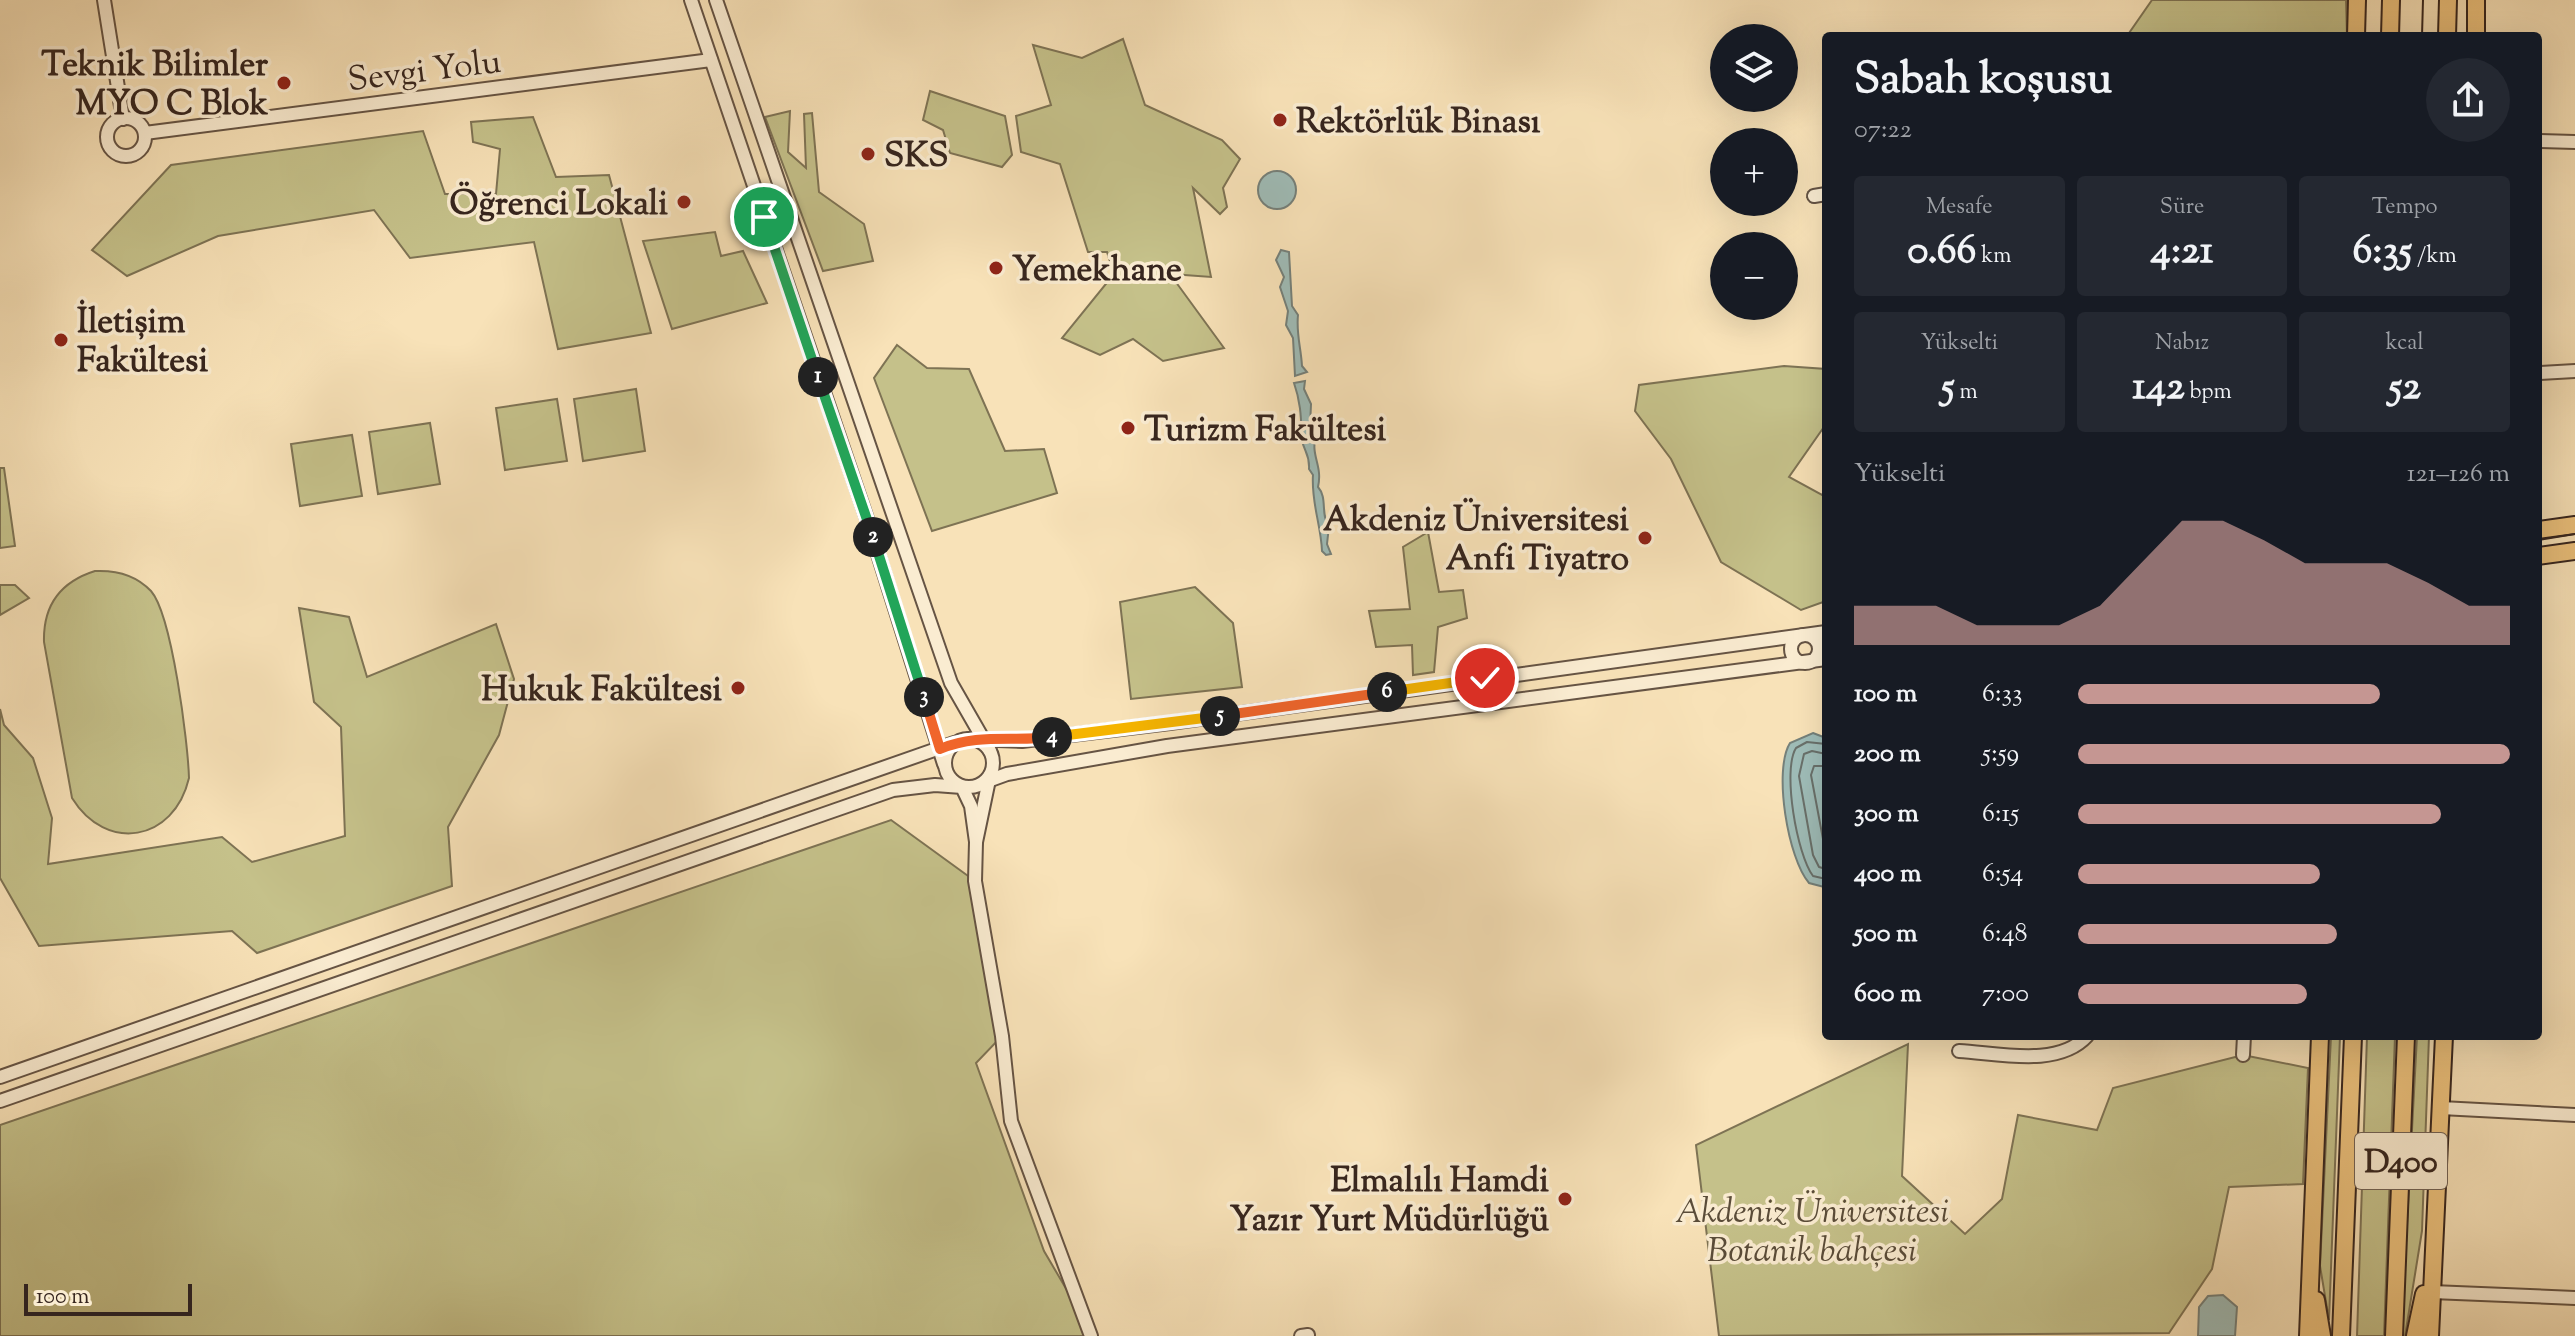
<!DOCTYPE html>
<html lang="tr">
<meta charset="utf-8">
<style>
:root{--surface:#171b24;--page:#242831;--text:#f1f3f6;--muted:#9ea1a6;--accent:#c59692}
body{margin:0;font-family:"Sorts Mill Goudy",serif;background:var(--page);color:var(--text);height:100vh;display:flex;flex-direction:column;font-size:30px;white-space:nowrap}
*{box-sizing:border-box;margin:0}
p{font-size:26px;color:var(--muted)}
.icon{flex:none;width:44px;height:44px;fill:none;stroke:currentColor;stroke-width:2;stroke-linecap:round;stroke-linejoin:round}
.map{position:relative;flex:1;overflow:hidden}
.panel{position:absolute;left:1822px;top:32px;width:720px;height:1008px;display:flex;flex-direction:column;background:var(--surface);border-radius:8px;box-shadow:0 8px 32px #0002}
.panel>*{flex:none}
.fabs{position:absolute;left:1710px;top:24px;display:grid;gap:16px}
.fabs a{display:grid;place-items:center;width:88px;height:88px;border-radius:50%;background:var(--surface);box-shadow:0 8px 32px #0002;font-size:40px}
.scale{position:absolute;left:24px;bottom:20px;width:168px;box-sizing:border-box;padding-left:8px;border:4px solid #36251e;border-top:0;font-size:22px;line-height:28px;white-space:nowrap;color:#36251e;-webkit-text-stroke:6px #faecd1;paint-order:stroke}
.pin{position:absolute;display:grid;place-items:center;width:68px;height:68px;color:#fff;margin:-34px;border:4px solid #fff;border-radius:50%;box-shadow:0 2px 8px #0007}
.km{position:absolute;width:40px;height:40px;margin:-20px;border-radius:50%;background:#222;color:#fff;font-size:22px;line-height:40px;text-align:center}
.round{display:grid;place-items:center;flex:none;width:84px;height:84px;border-radius:42px;background:var(--page)}
.head{display:flex;align-items:center;justify-content:space-between;height:136px;padding:0 32px}
h1{font-size:44px;font-weight:700;line-height:60px}
.stats{display:grid;grid-template-columns:repeat(3,1fr);gap:12px;height:136px;padding:8px 32px}
.stats div{display:grid;align-content:center;border-radius:8px;background:var(--page);text-align:center}
.stats b{font-size:40px;font-weight:700}
.stats small{font-size:22px;font-weight:400}
.stats p{font-size:22px}
.chart{height:224px;padding:16px 32px}
.chart p{display:flex;justify-content:space-between}
.chart svg{width:100%;height:144px;margin-top:8px;fill:var(--accent);opacity:.7}
ul{padding:0 32px;list-style:none;font-size:26px}
li{display:grid;grid-template-columns:128px 96px 1fr;align-items:center;height:60px}
li i{height:20px;border-radius:10px;background:var(--accent)}
.map>svg:first-child{display:block}
.green{fill:#c5c18a;stroke:#7e7354;stroke-width:2}
.water{fill:#9fbcb7;stroke:#75807a;stroke-width:2}
.lines{fill:none;stroke-linecap:round;stroke-linejoin:round}
.shore{stroke:#6a706a;stroke-width:2}
.minor-casing{stroke:#665444;stroke-width:16}
.major-casing{stroke:#36251e;stroke-width:20}
.minor{stroke:#faecd1;stroke-width:12}
.major{stroke:#ecc17c;stroke-width:16}
.tram{stroke:#36251e;stroke-width:2}
.split-1-casing{stroke:#fff;stroke-width:16}
.split-2-casing{stroke:#fff;stroke-width:16}
.split-3-casing{stroke:#fff;stroke-width:16}
.split-4-casing{stroke:#fff;stroke-width:16}
.split-5-casing{stroke:#fff;stroke-width:16}
.split-6-casing{stroke:#fff;stroke-width:16}
.split-7-casing{stroke:#fff;stroke-width:16}
.split-1{stroke:#22a559;stroke-width:10}
.split-2{stroke:#22a559;stroke-width:10}
.split-3{stroke:#22a559;stroke-width:10}
.split-4{stroke:#f0652b;stroke-width:10}
.split-5{stroke:#f5b400;stroke-width:10}
.split-6{stroke:#f0652b;stroke-width:10}
.split-7{stroke:#f5b400;stroke-width:10}
.poi-dot{fill:#8f2418;stroke:#faecd1;stroke-width:3}
.labels{text-anchor:middle;stroke-width:7;stroke-linejoin:round;paint-order:stroke}
.shield{fill:#faecd1;stroke:#716154;stroke-width:2}
.shield-label{font-size:32px;font-weight:bold;fill:#36251e}
.poi-label{font-size:34px;font-weight:bold;fill:#36251e;stroke:#faecd1;text-anchor:end}
.street-label{font-size:34px;fill:#36251e;stroke:#faecd1}
.park-label{font-size:34px;font-style:italic;fill:#5a4c39;stroke:#faecd1}
</style>
<div class="map">
<svg width="2575" height="1336" viewBox="0 0 2575 1336">
<rect width="100%" height="100%" fill="#f8e2b8"/>
<filter id="stains"><feTurbulence type="fractalNoise" baseFrequency=".0025" numOctaves="4"/><feColorMatrix values="0 0 0 0 .2 0 0 0 0 .09 0 0 0 0 .02 0 0 0 .5 -.17"/></filter>
<radialGradient id="worn" r=".72"><stop offset=".6" stop-color="#630" stop-opacity="0"/><stop offset="1" stop-color="#630" stop-opacity=".3"/></radialGradient>
<g class="green">
<path d="M2152,0H2346L2347,36H2127Z"/>
<path d="M1123,39L1145,105L1222,140L1240,159L1223,188L1227,207L1220,214L1193,188L1211,277L1170,274L1224,348L1163,361L1133,339L1100,355L1062,338L1114,274L1107,252H1088L1060,164L1021,152L1016,116L1051,105L1033,45L1082,58Z"/>
<path d="M930,91L1005,116L1012,155L1002,167L950,153L943,130L923,120Z"/>
<path d="M790,111L788,152L806,168L804,114L812,113L819,192L864,224L873,261L823,271L765,117Z"/>
<path d="M533,117L556,177L609,175L651,333L558,349L534,242L410,258L374,210L218,236L127,276L92,250L171,165L423,131L445,194H496L500,149L473,142L471,122Z"/>
<path d="M715,232L721,256L743,251L767,303L672,329L643,241Z"/>
<path d="M897,345L927,368L969,369L1005,451L1044,449L1057,493L932,531L874,378Z"/>
<path d="M1784,366L1826,369V424L1789,477L1822,495L1826,489V601L1801,610L1721,562L1671,459L1635,411L1639,385Z"/>
<path d="M636,389L645,451L583,461L574,399Z"/>
<path d="M557,399L567,461L505,470L496,408Z"/>
<path d="M430,423L440,484L378,494L369,432Z"/>
<path d="M352,435L362,496L300,506L291,444Z"/>
<path d="M0,468H4L15,546L0,548Z"/>
<path d="M1428,532L1439,592L1463,590L1467,618L1438,627L1434,672L1413,675L1412,645L1376,647L1369,611L1410,609L1403,547Z"/>
<path d="M95,571C116,570 136,575 151,591C172,615 188,743 189,778C174,842 106,853 72,798L44,642C43,605 60,582 95,571Z"/>
<path d="M0,585H15L29,598L0,615Z"/>
<path d="M1195,587L1233,623L1242,687L1131,699L1120,602Z"/>
<path d="M299,608L349,617L367,677L496,624L514,679L499,735L448,827L452,886L257,953L232,931L39,946L0,878V709L4,725L33,758L52,818L48,864L222,837L252,862L345,836L341,727L314,702Z"/>
<path d="M891,820L975,881L1002,1036L976,1063L1044,1251L1085,1321L1087,1336H0V1125Z"/>
<path d="M2331,1036H2340L2329,1320L2320,1266Z"/>
<path d="M2367,1036H2395L2384,1336H2357Z"/>
<path d="M2417,1036H2429L2422,1231L2405,1336H2401Z"/>
<path d="M1908,1044L1902,1176L1965,1234L2002,1199L2018,1115L2097,1130L2113,1088L2243,1055L2308,1068L2303,1184L2229,1187L2212,1269L2169,1333L1719,1336L1696,1145Z"/>
</g>
<g class="water">
<circle cx="1277" cy="190" r="19"/>
<path d="M1281,250L1289,252L1292,306L1298,315C1296,333 1301,348 1302,366L1307,372L1295,376L1293,338L1286,325L1288,311L1280,287L1284,277L1276,260Z"/>
<path d="M1305,381L1304,389L1311,404L1310,427L1316,435C1310,456 1323,465 1318,487C1328,498 1320,515 1329,526L1327,544L1331,554L1326,555L1322,551C1321,525 1311,502 1313,475L1309,469C1310,453 1303,451 1302,439C1301,418 1301,403 1294,383Z"/>
<path d="M1813,733L1826,738L1824,887L1809,883C1788,859 1773,770 1790,743Z"/>
<path d="M2223,1295L2237,1307L2235,1336H2198L2199,1307L2208,1296Z"/>
</g>
<g class="lines">
<g class="shore">
<path d="M1826,744L1807,742L1796,748C1782,770 1797,855 1813,876L1826,879"/>
<path d="M1826,754L1812,751L1804,754L1799,776L1813,855L1819,867L1826,869"/>
<path d="M1826,766H1814L1811,775L1826,855"/>
</g>
<defs>
<g id="minor">
<path d="M104,0L123,119"/>
<path d="M691,0L867,519L944,764"/>
<path d="M716,0L951,683L990,751"/>
<circle cx="126" cy="137" r="19"/>
<path d="M145,133L711,60"/>
<path d="M2538,141L2575,142"/>
<path d="M1814,196L1826,194"/>
<path d="M2538,373L2575,371"/>
<circle cx="1805" cy="649" r="14"/>
<circle cx="969" cy="763" r="24"/>
<path d="M969,739L1022,741L1170,723L1826,632"/>
<path d="M990,775L976,842L975,881L1002,1036L1011,1121L1091,1336"/>
<path d="M985,782L1007,774L1167,746L1826,659"/>
<path d="M1959,1051C1998,1053 2058,1068 2087,1036"/>
<path d="M2243,1055L2244,1036"/>
<path d="M0,1077L954,743"/>
<path d="M0,1101L893,790L935,785L962,787L971,806L976,842"/>
<path d="M2441,1108L2575,1115"/>
<path d="M2432,1292L2575,1298"/>
<path d="M1301,1336L1308,1335"/>
</g>
<g id="major">
<path d="M2356,36L2357,0"/>
<path d="M2390,36L2391,0"/>
<path d="M2447,36L2448,0"/>
<path d="M2476,36V0"/>
<path d="M2538,530L2575,525"/>
<path d="M2538,556L2575,551"/>
<path d="M2316,1300L2322,1336"/>
<path d="M2308,1336L2320,1036"/>
<path d="M2341,1336L2353,1036"/>
<path d="M2394,1336L2406,1036"/>
<path d="M2415,1336L2424,1294"/>
<path d="M2430,1336L2444,1036"/>
</g>
</defs>
<use href="#minor" class="minor-casing"/>
<use href="#major" class="major-casing"/>
<use href="#minor" class="minor"/>
<use href="#major" class="major"/>
<g class="tram">
<path d="M2422,36L2423,0"/>
<path d="M2538,540L2575,534"/>
</g>
</g>
<g class="lines">
<defs>
<path id="split-1" d="M764,217L818,377"/>
<path id="split-2" d="M818,377L873,537"/>
<path id="split-3" d="M873,537L924,697"/>
<path id="split-4" d="M924,697L940,749C978,733 1013,742 1052,737"/>
<path id="split-5" d="M1052,737L1220,716"/>
<path id="split-6" d="M1220,716L1387,692"/>
<path id="split-7" d="M1387,692L1485,678"/>
</defs>
<use href="#split-1" class="split-1-casing"/>
<use href="#split-2" class="split-2-casing"/>
<use href="#split-3" class="split-3-casing"/>
<use href="#split-4" class="split-4-casing"/>
<use href="#split-5" class="split-5-casing"/>
<use href="#split-6" class="split-6-casing"/>
<use href="#split-7" class="split-7-casing"/>
<use href="#split-1" class="split-1"/>
<use href="#split-2" class="split-2"/>
<use href="#split-3" class="split-3"/>
<use href="#split-4" class="split-4"/>
<use href="#split-5" class="split-5"/>
<use href="#split-6" class="split-6"/>
<use href="#split-7" class="split-7"/>
</g>
<g class="poi-dot">
<circle cx="284" cy="83" r="8"/>
<circle cx="1280" cy="120" r="8"/>
<circle cx="868" cy="154" r="8"/>
<circle cx="684" cy="202" r="8"/>
<circle cx="996" cy="268" r="8"/>
<circle cx="61" cy="340" r="8"/>
<circle cx="1128" cy="428" r="8"/>
<circle cx="1645" cy="538" r="8"/>
<circle cx="738" cy="688" r="8"/>
<circle cx="1565" cy="1199" r="8"/>
</g>
<g class="labels">
<rect class="shield" x="2355" y="1133" width="92" height="56" rx="6"/>
<g class="shield-label">
<text x="2401" y="1172">D400</text>
</g>
<g class="poi-label">
<text x="268" y="75">Teknik Bilimler<tspan x="268" dy="39">MYO C Blok</tspan></text>
<text x="1296" y="132" text-anchor="start">Rektörlük Binası</text>
<text x="884" y="166" text-anchor="start">SKS</text>
<text x="668" y="214">Öğrenci Lokali</text>
<text x="1012" y="280" text-anchor="start">Yemekhane</text>
<text x="77" y="332" text-anchor="start">İletişim<tspan x="77" dy="39">Fakültesi</tspan></text>
<text x="1144" y="440" text-anchor="start">Turizm Fakültesi</text>
<text x="1629" y="530">Akdeniz Üniversitesi<tspan x="1629" dy="39">Anfi Tiyatro</tspan></text>
<text x="722" y="700">Hukuk Fakültesi</text>
<text x="1549" y="1191">Elmalılı Hamdi<tspan x="1549" dy="39">Yazır Yurt Müdürlüğü</tspan></text>
</g>
<g class="street-label">
<text transform="translate(424 69) rotate(-7)" y="12">Sevgi Yolu</text>
</g>
<g class="park-label">
<text x="1812" y="1222">Akdeniz Üniversitesi<tspan x="1812" dy="39">Botanik bahçesi</tspan></text>
</g>
</g>
<rect width="100%" height="100%" filter="url(#stains)"/>
<rect width="100%" height="100%" fill="url(#worn)"/>
</svg>
<div class="fabs">
<a><svg class="icon" aria-label="layers" viewBox="0 0 24 24"><path d="M12 4l9 5-9 5-9-5zM3 14l9 5 9-5"/></svg></a>
<a>+</a>
<a>−</a>
</div>
<div class="scale">100 m</div>
<div class="pin" style="left:764px;top:217px;background:#1e9e55"><svg class="icon" aria-label="arrive" viewBox="0 0 24 24"><path d="M6 21V4h12l-3 4 3 4H6"/></svg></div>
<div class="pin" style="left:1485px;top:678px;background:#d93025"><svg class="icon" aria-label="check" viewBox="0 0 24 24"><path d="M5 12l5 5 9-10"/></svg></div>
<b class="km" style="left:818px;top:377px">1</b>
<b class="km" style="left:873px;top:537px">2</b>
<b class="km" style="left:924px;top:697px">3</b>
<b class="km" style="left:1052px;top:737px">4</b>
<b class="km" style="left:1220px;top:716px">5</b>
<b class="km" style="left:1387px;top:692px">6</b>
<section class="panel">
<div class="head"><div><h1>Sabah koşusu</h1><p>07:22</p></div><a class="round"><svg class="icon" aria-label="share" viewBox="0 0 24 24"><path d="M12 15V3M7 8l5-5 5 5M5 13v7h14v-7"/></svg></a></div>
<div class="stats">
<div><p>Mesafe</p><b>0.66<small> km</small></b></div>
<div><p>Süre</p><b>4:21</b></div>
<div><p>Tempo</p><b>6:35<small> /km</small></b></div>
</div>
<div class="stats">
<div><p>Yükselti</p><b>5<small> m</small></b></div>
<div><p>Nabız</p><b>142<small> bpm</small></b></div>
<div><p>kcal</p><b>52</b></div>
</div>
<div class="chart"><p><span>Yükselti</span>121–126 m</p>
<svg viewBox="0 0 160 44" preserveAspectRatio="none"><path d="M0 44V32L10 32L20 32L30 38L40 38L50 38L60 32L70 19L80 6L90 6L100 12L110 19L120 19L130 19L140 25L150 32L160 32V44z"/></svg>
</div>
<ul>
<li><b>100 m</b>6:33<i style="width:70%"></i></li>
<li><b>200 m</b>5:59<i style="width:100%"></i></li>
<li><b>300 m</b>6:15<i style="width:84%"></i></li>
<li><b>400 m</b>6:54<i style="width:56%"></i></li>
<li><b>500 m</b>6:48<i style="width:60%"></i></li>
<li><b>600 m</b>7:00<i style="width:53%"></i></li>
</ul>
</section>
</div>
